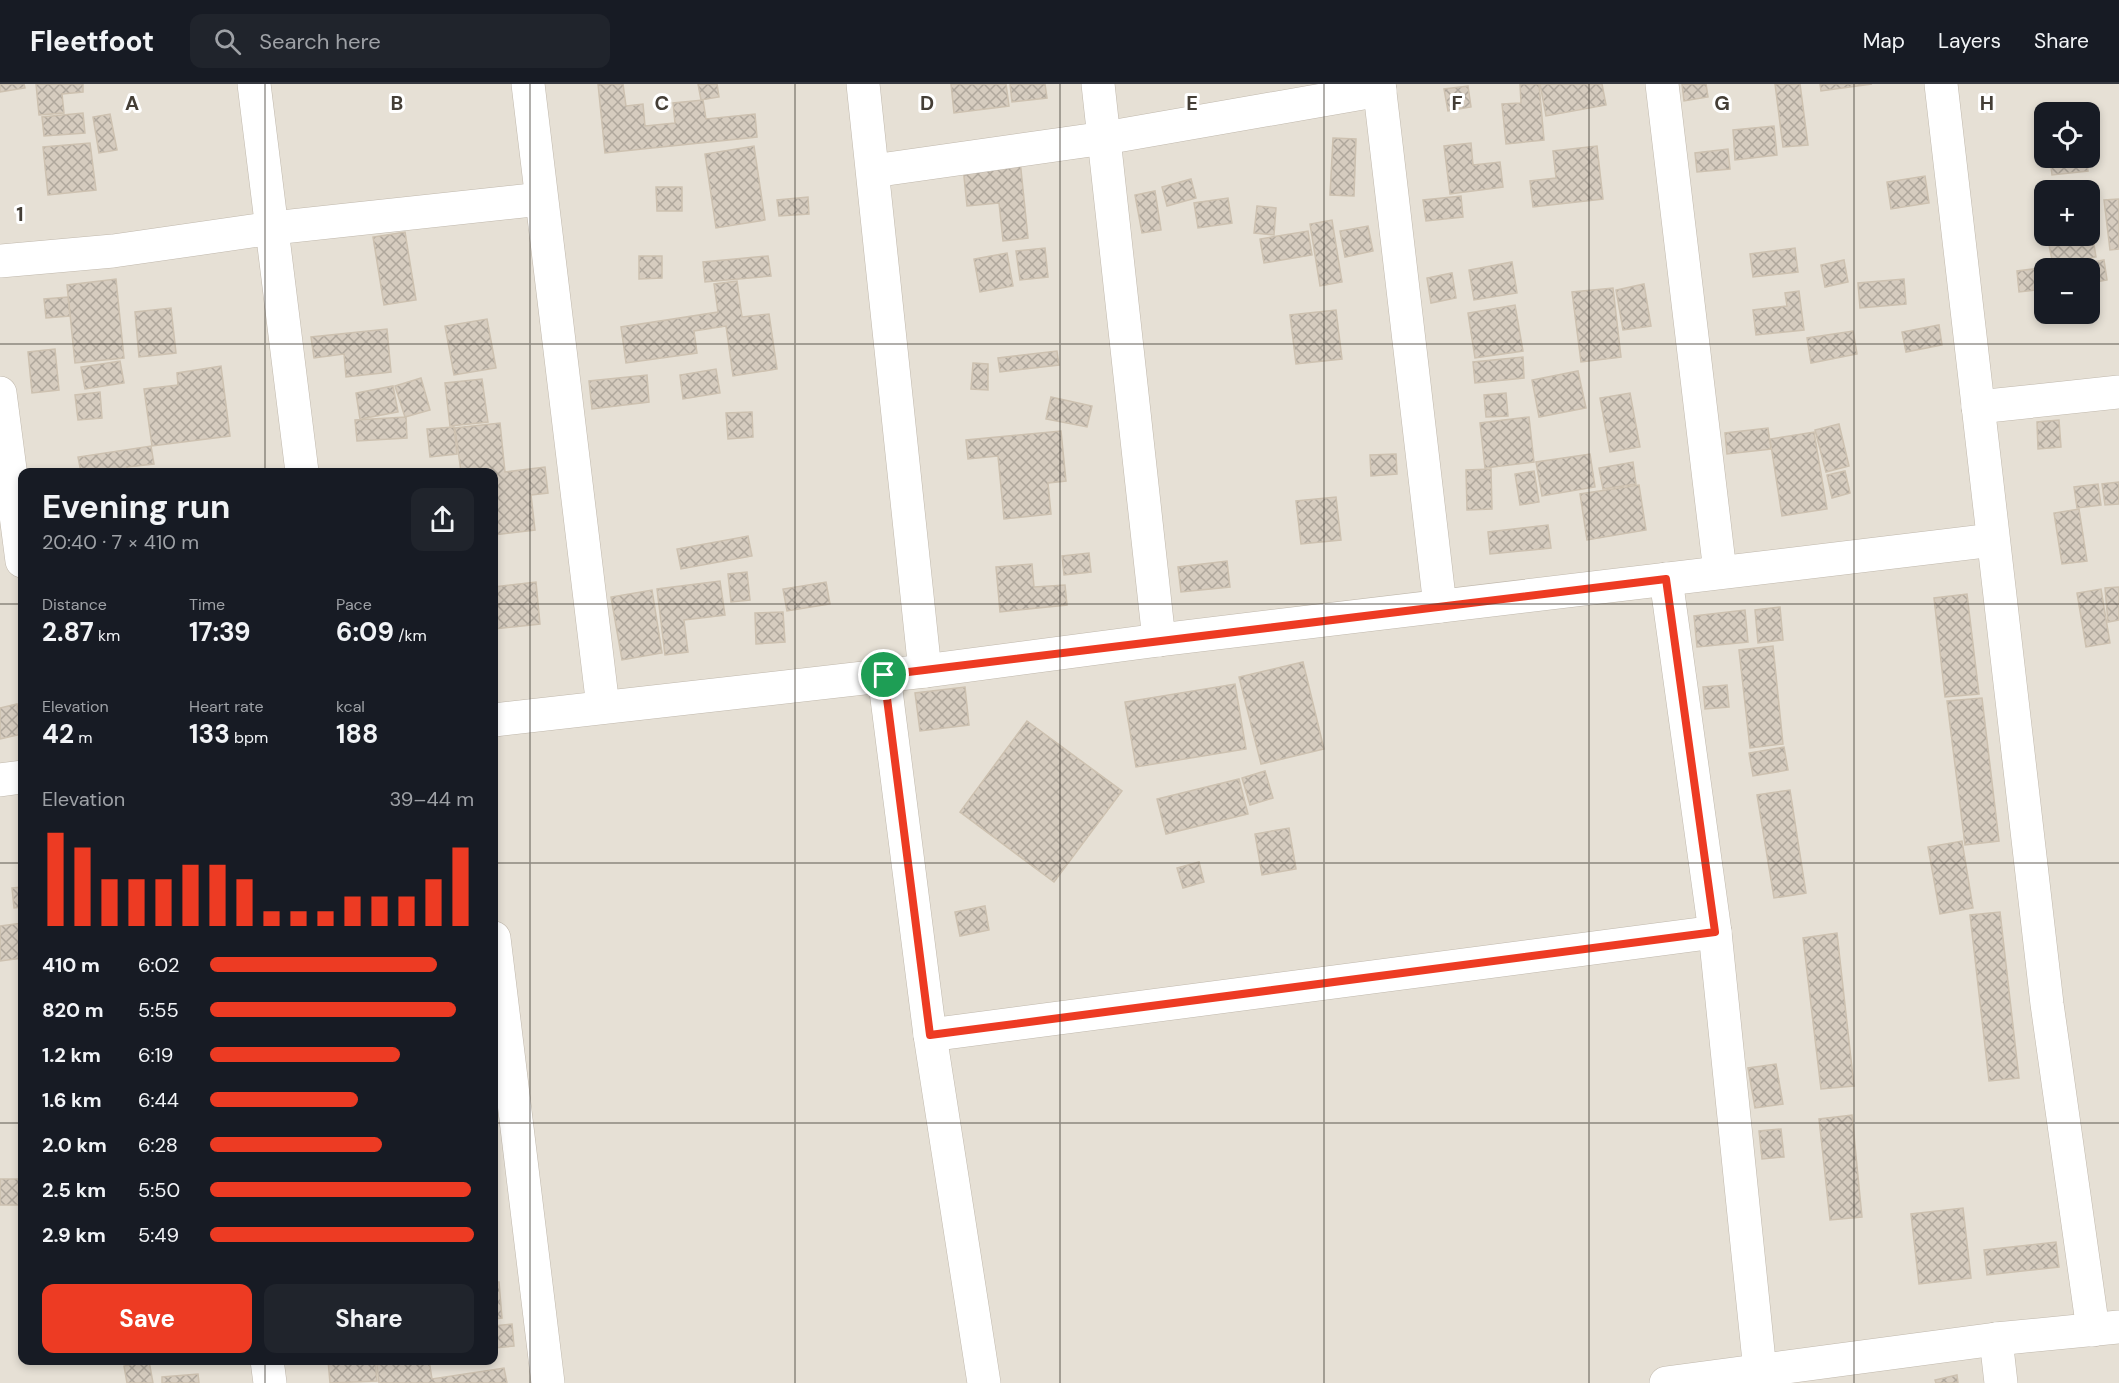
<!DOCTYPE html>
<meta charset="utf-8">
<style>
:root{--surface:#171b24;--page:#20242c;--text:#f1f3f6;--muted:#9ea1a6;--line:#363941;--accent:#ed3b23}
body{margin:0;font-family:"DM Sans",sans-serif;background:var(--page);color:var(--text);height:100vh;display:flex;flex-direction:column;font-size:22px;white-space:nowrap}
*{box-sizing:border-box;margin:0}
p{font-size:20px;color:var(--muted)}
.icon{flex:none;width:33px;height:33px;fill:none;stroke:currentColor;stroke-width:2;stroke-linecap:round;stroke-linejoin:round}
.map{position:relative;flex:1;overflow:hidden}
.side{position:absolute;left:18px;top:384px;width:480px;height:897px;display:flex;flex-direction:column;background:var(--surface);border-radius:12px;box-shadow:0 3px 9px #0003}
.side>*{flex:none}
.buttons{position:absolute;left:2034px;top:18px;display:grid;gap:12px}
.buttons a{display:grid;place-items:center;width:66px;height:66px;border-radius:12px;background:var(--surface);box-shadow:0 3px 9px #0003;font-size:30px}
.pin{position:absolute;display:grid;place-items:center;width:51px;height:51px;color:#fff;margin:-26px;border:3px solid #fff;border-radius:50%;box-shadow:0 2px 6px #0007}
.round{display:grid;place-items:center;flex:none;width:63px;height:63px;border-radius:12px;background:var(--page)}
.summary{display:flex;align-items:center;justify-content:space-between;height:102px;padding:0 24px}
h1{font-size:33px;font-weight:700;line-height:45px}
.stats{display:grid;grid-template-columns:repeat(3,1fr);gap:9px;height:102px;padding:6px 24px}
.stats div{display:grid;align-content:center}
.stats b{font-size:26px;font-weight:700}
.stats small{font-size:16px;font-weight:400}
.stats p{font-size:16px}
.chart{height:168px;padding:12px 24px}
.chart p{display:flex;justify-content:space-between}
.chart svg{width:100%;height:108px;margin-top:6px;stroke:var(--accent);stroke-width:6}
.button{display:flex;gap:12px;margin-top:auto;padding:12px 24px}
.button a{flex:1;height:69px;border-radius:12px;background:var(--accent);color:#fff;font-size:24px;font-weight:700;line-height:69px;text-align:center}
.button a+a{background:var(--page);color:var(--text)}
ul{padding:0 24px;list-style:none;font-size:20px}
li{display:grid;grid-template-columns:96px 72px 1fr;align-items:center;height:45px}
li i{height:15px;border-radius:8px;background:var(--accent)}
header{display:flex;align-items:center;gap:36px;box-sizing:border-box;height:84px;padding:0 30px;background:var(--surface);border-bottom:2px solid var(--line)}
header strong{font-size:28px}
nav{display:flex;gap:33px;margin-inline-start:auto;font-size:21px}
.search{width:420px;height:54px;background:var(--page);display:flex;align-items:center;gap:15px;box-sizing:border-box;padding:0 21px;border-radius:12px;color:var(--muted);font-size:22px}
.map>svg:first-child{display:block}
.residential{fill:#e6e0d5;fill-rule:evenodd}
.building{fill:url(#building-cross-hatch);stroke:#cdc1b0;stroke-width:1.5}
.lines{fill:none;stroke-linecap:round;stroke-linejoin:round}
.street-casing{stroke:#c0b8ac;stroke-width:34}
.street{stroke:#fff;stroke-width:33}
.route-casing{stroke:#fff;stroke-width:12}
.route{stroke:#ed3b23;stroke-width:8}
.grid{fill:none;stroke:#443e36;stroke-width:1.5;stroke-opacity:0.55}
.grid-label{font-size:20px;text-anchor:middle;font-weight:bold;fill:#443e36;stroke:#fff;stroke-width:6;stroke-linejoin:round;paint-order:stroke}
</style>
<header>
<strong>Fleetfoot</strong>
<div class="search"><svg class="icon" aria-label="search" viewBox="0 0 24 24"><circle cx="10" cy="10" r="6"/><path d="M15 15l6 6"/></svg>Search here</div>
<nav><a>Map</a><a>Layers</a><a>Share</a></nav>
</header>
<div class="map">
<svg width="2119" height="1299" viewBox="0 0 2119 1299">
<defs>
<pattern id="building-cross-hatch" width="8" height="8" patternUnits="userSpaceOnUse" patternTransform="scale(1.5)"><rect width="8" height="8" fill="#d6ccbf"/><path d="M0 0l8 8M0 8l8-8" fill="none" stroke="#afa79c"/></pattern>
</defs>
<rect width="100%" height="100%" fill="#f2eee6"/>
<path class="residential" d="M0,0H2119V1299H0ZM2044,28H2090V74H2044ZM2044,106H2090V152H2044ZM2044,184H2090V230H2044ZM22,388H494V1276H22Z"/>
<g class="building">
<path d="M0,0H24L25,4L0,8Z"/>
<path d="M36,0H83V8L62,10L64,29L39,31Z"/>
<path d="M598,0H623L626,22L643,20L645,42L675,39L673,19L703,16L706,35L755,30L757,53L605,69Z"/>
<path d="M698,0H717L719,13L701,16Z"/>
<path d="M951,0H1006L1009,22L954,29Z"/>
<path d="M1010,0H1045L1047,14L1012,18Z"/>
<path d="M1520,0H1539L1544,56L1506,60L1502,20L1521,19Z"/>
<path d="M1540,0H1602L1606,21L1546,32Z"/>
<path d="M1682,0H1706L1708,13L1684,17Z"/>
<path d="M1775,0H1800L1808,61L1783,63Z"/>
<path d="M1820,0H1872L1821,7Z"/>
<path d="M1468,2L1471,23L1448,27L1444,5Z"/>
<path d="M83,29L85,49L44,52L42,33Z"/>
<path d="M110,30L117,66L99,69L93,33Z"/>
<path d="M1774,42L1777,71L1735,76L1733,46Z"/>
<path d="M1333,54L1356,55L1354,112L1330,111Z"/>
<path d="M90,59L96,106L48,111L43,63Z"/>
<path d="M1471,59L1473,81L1500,78L1503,103L1450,110L1444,62Z"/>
<path d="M754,62L765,136L716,144L705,70Z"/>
<path d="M1597,62L1603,115L1533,123L1530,97L1556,94L1553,67Z"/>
<path d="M1728,65L1730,85L1697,88L1695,69Z"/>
<path d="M2050,74H2086L2088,87L2052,91Z"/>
<path d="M1020,76L1028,154L1003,157L999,119L967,122L963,83Z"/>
<path d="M1925,92L1929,119L1891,125L1887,98Z"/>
<path d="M1191,95L1196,114L1167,122L1162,103Z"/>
<path d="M656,103H682V127H657Z"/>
<path d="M1155,107L1161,146L1142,149L1135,111Z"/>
<path d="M1461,112L1463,133L1426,137L1423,116Z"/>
<path d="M808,113L809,130L779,132L777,116Z"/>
<path d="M1228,114L1232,139L1198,144L1194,119Z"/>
<path d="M2119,115V165L2110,166L2104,116Z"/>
<path d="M1257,122L1276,124L1274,151L1254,149Z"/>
<path d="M1332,136L1342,198L1320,202L1310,140Z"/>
<path d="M1368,142L1373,167L1345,173L1340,147Z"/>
<path d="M1308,147L1312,171L1264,179L1260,155Z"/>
<path d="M405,148L416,216L384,221L373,153Z"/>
<path d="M2090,148H2092L2096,173L2053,181L2048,156L2071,152H2090Z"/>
<path d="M1045,164L1048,193L1020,196L1016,167Z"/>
<path d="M1795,164L1798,188L1753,193L1750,170Z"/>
<path d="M1007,169L1013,202L980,208L974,175Z"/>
<path d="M639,172H662V194L639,195Z"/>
<path d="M768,172L771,192L705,198L703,178Z"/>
<path d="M1844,176L1848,198L1825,203L1821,181Z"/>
<path d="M2104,176L2107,196L2090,199V184H2067V183Z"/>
<path d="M1512,178L1517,209L1474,216L1469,186Z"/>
<path d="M2049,183V184H2044V205L2019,208L2017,187Z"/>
<path d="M1452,189L1456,214L1431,219L1427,194Z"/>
<path d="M116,195L124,274L75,279L67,201Z"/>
<path d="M1904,195L1906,220L1860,224L1858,199Z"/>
<path d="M737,197L742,233L769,230L777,285L733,292L726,242L694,247L697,269L626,279L621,243L718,228L714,200Z"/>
<path d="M1644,200L1651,242L1623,246L1616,206Z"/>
<path d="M1613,204L1621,273L1581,278L1572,208Z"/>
<path d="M1799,207L1804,246L1756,251L1753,226L1787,222L1785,209Z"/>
<path d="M68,213L70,232L46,234L44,215Z"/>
<path d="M1515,221L1523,267L1475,274L1468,229Z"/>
<path d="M171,224L176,269L139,273L135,228Z"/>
<path d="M1336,226L1342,275L1296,280L1290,231Z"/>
<path d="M487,235L496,284L454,291L445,242Z"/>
<path d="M1939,241L1942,261L1906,268L1902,248Z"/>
<path d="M387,245L391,288L346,293L344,270L314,274L311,253Z"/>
<path d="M1853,247L1857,270L1811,279L1807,254Z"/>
<path d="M55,265L59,306L32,309L28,268Z"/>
<path d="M1057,267L1059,281L1000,288L998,274Z"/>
<path d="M1523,273L1524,294L1475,299L1473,278Z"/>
<path d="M120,277L124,299L85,305L81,283Z"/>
<path d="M973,279L988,280V306L971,305Z"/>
<path d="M221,282L230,352L152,362L144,305L178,301L177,289Z"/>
<path d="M716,285L720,309L683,315L680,291Z"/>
<path d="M1578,287L1586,324L1539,333L1532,296Z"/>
<path d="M647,291L649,318L592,325L589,297Z"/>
<path d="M421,294L430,326L405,333L395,302Z"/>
<path d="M482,295L488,338L450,342L445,299Z"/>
<path d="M393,302L398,328L360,335L356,309Z"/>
<path d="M100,308L102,334L78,336L75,311Z"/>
<path d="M1506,309L1508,332L1486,333L1484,311Z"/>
<path d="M1630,309L1640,363L1610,368L1600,314Z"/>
<path d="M1051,313L1092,322L1087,343L1046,335Z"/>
<path d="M752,328L753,353L728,355L726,329Z"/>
<path d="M406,333L407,354L357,357L355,336Z"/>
<path d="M1529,333L1534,378L1485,384L1480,339Z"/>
<path d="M2059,336L2061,363L2038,365L2037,338Z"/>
<path d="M500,339L505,388L545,383L548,409L531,411L535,446L494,451V388H461L455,344Z"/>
<path d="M1839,340L1849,382L1826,388L1815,346Z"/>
<path d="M454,343L457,370L430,373L427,345Z"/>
<path d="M1768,344L1771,365L1727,370L1725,349Z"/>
<path d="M1061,347L1066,397L1048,399L1051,430L1004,435L998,372L968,375L966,356Z"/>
<path d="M1814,348L1827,425L1782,432L1770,355Z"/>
<path d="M151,362L154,380L127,383L128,388H81L78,373Z"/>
<path d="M1396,370L1397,390L1371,392L1370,371Z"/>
<path d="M1590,370L1595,403L1542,412L1536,378Z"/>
<path d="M1633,378L1636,400L1603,405L1599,384Z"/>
<path d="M1491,385L1492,425L1467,426L1466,386Z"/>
<path d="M1534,387L1539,418L1520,421L1515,390Z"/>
<path d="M1845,387L1850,409L1832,414L1827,391Z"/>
<path d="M2119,398V420L2105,421L2102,400Z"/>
<path d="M2098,400L2101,421L2077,424L2074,403Z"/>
<path d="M1639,401L1646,446L1587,456L1580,410Z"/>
<path d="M1336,413L1341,456L1301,460L1296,417Z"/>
<path d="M2079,425L2087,477L2062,480L2054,429Z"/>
<path d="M1548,441L1551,464L1490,470L1488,448Z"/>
<path d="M748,452L752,472L681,485L677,465Z"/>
<path d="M1089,469L1091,488L1064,491L1062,472Z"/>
<path d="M1227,477L1230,503L1181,508L1178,483Z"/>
<path d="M1032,480L1034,503L1065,501L1067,521L1000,528L996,483Z"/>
<path d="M747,488L750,516L731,518L728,490Z"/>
<path d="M720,497L725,531L684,536L688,568L665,571L657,505Z"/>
<path d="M536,498L540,540L494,545V503Z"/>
<path d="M826,498L830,520L787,527L783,505Z"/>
<path d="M2119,503V536L2108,538L2105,504Z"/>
<path d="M2101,505L2110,559L2086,563L2077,509Z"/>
<path d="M652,506L662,569L622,576L611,513Z"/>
<path d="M1967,510L1979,610L1945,613L1934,514Z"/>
<path d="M1780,523L1783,556L1758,559L1755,526Z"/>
<path d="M1745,526L1748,558L1697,563L1694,532Z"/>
<path d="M783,528L785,558L756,560L755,529Z"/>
<path d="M1773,562L1783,660L1750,664L1739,566Z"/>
<path d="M1303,578L1324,665L1261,680L1239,593Z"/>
<path d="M1235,600L1246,665L1136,683L1125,618Z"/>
<path d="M1727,601L1729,623L1705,625L1703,603Z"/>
<path d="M965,603L969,641L920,647L915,609Z"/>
<path d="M1982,614L1999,757L1965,761L1947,617Z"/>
<path d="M17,620L22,650L0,655V624Z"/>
<path d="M1027,637L1122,707L1054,798L960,728Z"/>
<path d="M1784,663L1788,686L1753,692L1749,669Z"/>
<path d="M1265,687L1273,714L1250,721L1242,694Z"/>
<path d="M1239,695L1248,730L1166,750L1157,715Z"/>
<path d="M1790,706L1806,809L1774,814L1757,711Z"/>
<path d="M1289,744L1296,785L1262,791L1255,750Z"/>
<path d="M1962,757L1973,824L1940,830L1928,763Z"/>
<path d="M1199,778L1204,798L1183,804L1177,784Z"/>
<path d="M22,803V823L14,824L12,804Z"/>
<path d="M985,822L989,846L960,852L955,828Z"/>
<path d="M2000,828L2019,994L1989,997L1970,831Z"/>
<path d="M22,839V874L0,877V842Z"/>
<path d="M1837,849L1854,1002L1821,1005L1803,854Z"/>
<path d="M1776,980L1783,1020L1755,1024L1748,984Z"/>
<path d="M1852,1031L1862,1133L1830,1136L1819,1035Z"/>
<path d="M1781,1045L1784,1073L1762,1075L1759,1047Z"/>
<rect x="0" y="1095" width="22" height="26"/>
<path d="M1963,1124L1971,1194L1919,1200L1911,1130Z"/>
<path d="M2056,1158L2059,1183L1987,1191L1984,1166Z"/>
<path d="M494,1198H499L502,1234L494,1235Z"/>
<path d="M512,1240L514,1262L494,1264V1242Z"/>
<path d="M328,1276H375L377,1297L330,1299Z"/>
<path d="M406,1276H429L432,1295L504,1284L507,1299H379L377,1281Z"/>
<path d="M149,1277L153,1299H127L124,1282Z"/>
<path d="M198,1290L199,1299H162V1293Z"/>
<path d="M1957,1291L1958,1299H1936L1935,1296Z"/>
</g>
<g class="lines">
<defs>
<g id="street">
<path d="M254,0L302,388"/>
<path d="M528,0L603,623"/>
<path d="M863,0L925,587"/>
<path d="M1098,0L1159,556"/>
<path d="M1379,0L1440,522"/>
<path d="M1662,0L1720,488"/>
<path d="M1941,0L2047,920L2093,1246"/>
<path d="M873,87L1105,54L1380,6"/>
<path d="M0,177L113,167L273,144L541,115"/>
<path d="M0,309L22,477"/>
<path d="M1978,323L2119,308"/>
<path d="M1666,495L1715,848L1760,1287"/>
<path d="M884,591L930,951L984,1299"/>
<path d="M494,636L925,587L1159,556L1993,456"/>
<path d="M0,696L22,693"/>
<path d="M494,854L548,1299"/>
<path d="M930,951L1715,848"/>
<path d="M1996,1255L2001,1299"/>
<path d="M267,1276L270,1299"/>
<path d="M1666,1299L1996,1255L2119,1243"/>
</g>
</defs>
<use href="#street" class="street-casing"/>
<use href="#street" class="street"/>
</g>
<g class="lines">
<defs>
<path id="route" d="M1666,495L1715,848L930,951L884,591Z"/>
</defs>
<use href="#route" class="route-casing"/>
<use href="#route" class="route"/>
</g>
<path class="grid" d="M265,0V388M530,0V1299M795,0V1299M1060,0V1299M1324,0V1299M1589,0V1299M1854,0V1299M0,260H2119M0,520H22M494,520H2119M0,779H22M494,779H2119M0,1039H22M494,1039H2119M265,1276V1299"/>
<g class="grid-label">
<text x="132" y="26">A</text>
<text x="397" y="26">B</text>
<text x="662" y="26">C</text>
<text x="927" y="26">D</text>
<text x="1192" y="26">E</text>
<text x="1457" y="26">F</text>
<text x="1722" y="26">G</text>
<text x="1987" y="26">H</text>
<text x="20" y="137">1</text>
</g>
</svg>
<div class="buttons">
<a><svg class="icon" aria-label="locate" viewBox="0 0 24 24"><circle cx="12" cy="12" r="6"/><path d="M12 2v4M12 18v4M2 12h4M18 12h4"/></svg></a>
<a>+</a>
<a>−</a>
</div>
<div class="pin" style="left:884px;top:591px;background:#1e9e55"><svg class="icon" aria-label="arrive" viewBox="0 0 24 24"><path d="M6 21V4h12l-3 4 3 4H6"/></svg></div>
<section class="side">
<div class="summary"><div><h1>Evening run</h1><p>20:40 · 7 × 410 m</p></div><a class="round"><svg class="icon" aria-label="share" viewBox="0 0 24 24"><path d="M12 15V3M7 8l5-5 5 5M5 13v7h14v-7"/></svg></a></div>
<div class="stats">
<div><p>Distance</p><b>2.87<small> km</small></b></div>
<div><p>Time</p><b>17:39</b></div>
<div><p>Pace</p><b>6:09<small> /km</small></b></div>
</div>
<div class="stats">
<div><p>Elevation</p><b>42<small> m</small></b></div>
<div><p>Heart rate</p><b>133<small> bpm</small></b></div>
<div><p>kcal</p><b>188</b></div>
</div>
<div class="chart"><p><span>Elevation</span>39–44 m</p>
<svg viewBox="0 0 160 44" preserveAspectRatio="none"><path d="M5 44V6M15 44V12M25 44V25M35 44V25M45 44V25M55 44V19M65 44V19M75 44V25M85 44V38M95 44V38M105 44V38M115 44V32M125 44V32M135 44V32M145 44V25M155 44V12"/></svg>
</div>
<ul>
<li><b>410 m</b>6:02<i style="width:86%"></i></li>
<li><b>820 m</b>5:55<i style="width:93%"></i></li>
<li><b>1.2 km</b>6:19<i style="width:72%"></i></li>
<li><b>1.6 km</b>6:44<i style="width:56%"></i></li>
<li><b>2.0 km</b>6:28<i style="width:65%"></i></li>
<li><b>2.5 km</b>5:50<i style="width:99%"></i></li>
<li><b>2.9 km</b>5:49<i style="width:100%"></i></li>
</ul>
<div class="button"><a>Save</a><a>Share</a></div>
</section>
</div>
